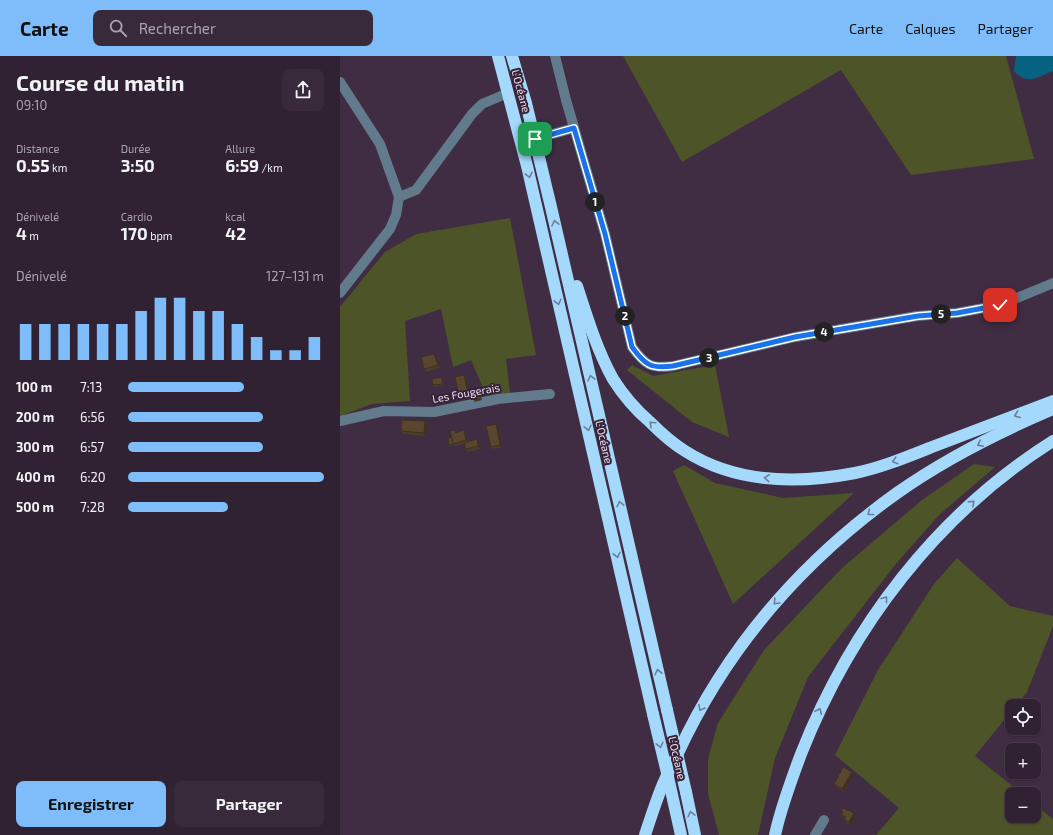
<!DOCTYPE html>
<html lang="fr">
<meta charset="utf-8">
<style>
:root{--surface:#302232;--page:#382a3a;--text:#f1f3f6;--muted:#a8a4ac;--line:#4b3f4d;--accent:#7fbdfa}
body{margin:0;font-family:"Exo 2",sans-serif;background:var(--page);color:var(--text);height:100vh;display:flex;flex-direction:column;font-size:15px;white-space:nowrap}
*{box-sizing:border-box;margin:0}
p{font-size:13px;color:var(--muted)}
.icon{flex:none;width:22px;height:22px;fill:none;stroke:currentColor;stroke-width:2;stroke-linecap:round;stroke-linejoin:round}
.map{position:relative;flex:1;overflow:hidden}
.side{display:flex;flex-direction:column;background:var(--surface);width:340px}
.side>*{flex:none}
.controls{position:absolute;left:665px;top:643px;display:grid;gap:8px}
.controls a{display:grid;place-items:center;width:36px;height:36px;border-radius:8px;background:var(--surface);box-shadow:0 1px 3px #0004,0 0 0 1px var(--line);font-size:20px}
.pin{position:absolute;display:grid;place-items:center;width:34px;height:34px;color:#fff;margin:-17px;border-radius:8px;box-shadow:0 2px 6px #0006}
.km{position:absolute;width:20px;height:20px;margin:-10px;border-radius:50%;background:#222;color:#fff;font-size:11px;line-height:20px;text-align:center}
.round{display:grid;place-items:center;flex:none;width:42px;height:42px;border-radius:8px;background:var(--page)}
.overview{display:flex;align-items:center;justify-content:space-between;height:68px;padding:0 16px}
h1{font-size:22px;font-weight:700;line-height:30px}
.metrics{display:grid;grid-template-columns:repeat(3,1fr);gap:6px;height:68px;padding:4px 16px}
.metrics div{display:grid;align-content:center}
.metrics b{font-size:17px;font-weight:700}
.metrics small{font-size:11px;font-weight:400}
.metrics p{font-size:11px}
.chart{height:112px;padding:8px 16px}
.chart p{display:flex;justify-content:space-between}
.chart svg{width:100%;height:72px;margin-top:4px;stroke:var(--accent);stroke-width:6}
.action{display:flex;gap:8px;margin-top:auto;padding:8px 16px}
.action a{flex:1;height:46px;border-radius:8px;background:var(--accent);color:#111;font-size:16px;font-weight:700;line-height:46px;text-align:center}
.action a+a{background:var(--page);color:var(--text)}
ul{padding:0 16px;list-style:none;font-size:13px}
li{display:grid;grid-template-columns:64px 48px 1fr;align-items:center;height:30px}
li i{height:10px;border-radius:5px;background:var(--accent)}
header{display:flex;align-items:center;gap:24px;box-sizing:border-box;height:56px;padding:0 20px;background:var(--accent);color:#111}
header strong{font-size:19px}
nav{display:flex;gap:22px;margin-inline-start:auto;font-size:14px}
.search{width:280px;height:36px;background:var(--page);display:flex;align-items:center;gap:10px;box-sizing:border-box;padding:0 14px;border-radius:8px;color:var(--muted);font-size:15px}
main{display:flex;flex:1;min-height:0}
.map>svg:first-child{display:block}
.green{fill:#4d5427}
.water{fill:#076282}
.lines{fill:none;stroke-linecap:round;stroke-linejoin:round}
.minor{stroke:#617b8c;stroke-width:10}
.highway{stroke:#a5d9fc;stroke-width:12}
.highway-bridge{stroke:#a5d9fc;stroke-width:12}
.wall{fill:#4d3c28}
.shaded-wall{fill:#3f3121}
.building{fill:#5a462f;stroke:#3f3121}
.oneway{stroke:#6e7e9a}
.route-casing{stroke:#fff;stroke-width:8}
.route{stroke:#1a73e8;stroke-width:5}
.labels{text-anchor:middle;stroke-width:4;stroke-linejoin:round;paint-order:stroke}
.street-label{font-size:11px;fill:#eaddeb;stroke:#362338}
</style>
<header>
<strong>Carte</strong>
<div class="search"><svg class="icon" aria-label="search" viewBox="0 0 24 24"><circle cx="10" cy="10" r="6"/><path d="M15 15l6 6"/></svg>Rechercher</div>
<nav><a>Carte</a><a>Calques</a><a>Partager</a></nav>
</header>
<main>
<section class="side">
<div class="overview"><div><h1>Course du matin</h1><p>09:10</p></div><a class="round"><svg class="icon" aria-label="share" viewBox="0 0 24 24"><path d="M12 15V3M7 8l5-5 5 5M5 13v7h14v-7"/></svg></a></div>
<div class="metrics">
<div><p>Distance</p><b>0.55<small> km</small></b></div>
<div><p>Durée</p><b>3:50</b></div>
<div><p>Allure</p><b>6:59<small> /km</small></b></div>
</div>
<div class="metrics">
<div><p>Dénivelé</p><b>4<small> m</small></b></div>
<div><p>Cardio</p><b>170<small> bpm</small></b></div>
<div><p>kcal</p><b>42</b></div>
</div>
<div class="chart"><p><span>Dénivelé</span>127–131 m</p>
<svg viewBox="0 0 160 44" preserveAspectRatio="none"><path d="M5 44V22M15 44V22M25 44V22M35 44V22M45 44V22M55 44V22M65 44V14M75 44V6M85 44V6M95 44V14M105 44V14M115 44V22M125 44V30M135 44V38M145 44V38M155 44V30"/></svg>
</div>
<ul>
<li><b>100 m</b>7:13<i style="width:59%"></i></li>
<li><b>200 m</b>6:56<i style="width:69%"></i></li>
<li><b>300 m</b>6:57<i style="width:69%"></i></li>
<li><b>400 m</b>6:20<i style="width:100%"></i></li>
<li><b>500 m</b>7:28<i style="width:51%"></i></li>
</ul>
<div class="action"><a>Enregistrer</a><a>Partager</a></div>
</section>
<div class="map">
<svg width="713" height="779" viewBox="0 0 713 779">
<rect width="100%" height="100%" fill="#402d43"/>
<g class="green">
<path d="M283,0H666L694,103L571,119L501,14L342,106Z"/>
<path d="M170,162L196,299L166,303L170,337L146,339L131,304L113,311L101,253L65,265L70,345L32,348L0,360V251L45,196L76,178Z"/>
<path d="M292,309L313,320L375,309L389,381L352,366L287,314Z"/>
<path d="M634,408L655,411L599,459L555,509L468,621L435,702L418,779H379L368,738V703L378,667L424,594L502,512L582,444Z"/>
<path d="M344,409L375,427L443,442L514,437L393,548L333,415Z"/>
<path d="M617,502L670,550L713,560V570L687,636L676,650H672V654L635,700L682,738H672V760H694V748L713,763V779H536L559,752L495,699L538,614L594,528Z"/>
</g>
<path class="water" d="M676,0H713V15C697,21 688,30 674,15Z"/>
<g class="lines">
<g class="minor">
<path d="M215,0L226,44L265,178L292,291C305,309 311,313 333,310L455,281L577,260L617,257L660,249L713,227"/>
<path d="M0,26L40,88L59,141L56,159L50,173L0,237"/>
<path d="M195,83L234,72"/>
<path d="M59,141L76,134L132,58L142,48L168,37"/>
<path d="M0,365L44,355L94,356L158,343L210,338"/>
<path d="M475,779L484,764"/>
</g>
<g class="highway">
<path d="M158,0L187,110L313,658"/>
<path d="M172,0L186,47L211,151L327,654"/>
<path d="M237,230C247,261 257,294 273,323C283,339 296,354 310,366C321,377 332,387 345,395C395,427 458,428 515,417C540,412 567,401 592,391C632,376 673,360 713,345"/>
<path d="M328,721L341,779"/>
<path d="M346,736L355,779"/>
<path d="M305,779C310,764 315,748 321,733C326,720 332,709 338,697C387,591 462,505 557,437C605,403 659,376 713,353"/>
<path d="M435,779C441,751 451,725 461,698C511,571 597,458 713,385"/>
</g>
<g class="highway-bridge">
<path d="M327,654L346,736"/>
<path d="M313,658L328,721"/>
</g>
</g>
<g class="wall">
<path d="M96,300L100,312L86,316L84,313Z"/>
<path d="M124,319L126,322L130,341L121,343L119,340Z"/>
<path d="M102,323L104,329L94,331L93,329Z"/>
<path d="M139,334L140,336L142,344L135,346L134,344Z"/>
<path d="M85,365L87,368L86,380L63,378L61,375Z"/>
<path d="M158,371L162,391L153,393L151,391Z"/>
<path d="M115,374L116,376L124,374L126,377L128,386H139L141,393L128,396L126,393L125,388L115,390L114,389L111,390L109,389L111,381Z"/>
<path d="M512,716L514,719L504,736L496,731L494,728Z"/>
<path d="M501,755L516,760L511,769L506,766L504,763L505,762H504L501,759L502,757Z"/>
</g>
<g class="shaded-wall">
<path d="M94,298L96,300L100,312L98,309Z"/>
<path d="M124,319L126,322L130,341L128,338Z"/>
<path d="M85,365L87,368L86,380L84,377Z"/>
<path d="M156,368L158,371L162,391L160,389Z"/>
<path d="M124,374L126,377L128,387L126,384Z"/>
<path d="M137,383L139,386L141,393L138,390Z"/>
<path d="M512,716L514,719L504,736L502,733Z"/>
<path d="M514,757L516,760L511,769L509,766Z"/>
</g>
<g class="building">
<path d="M94,298L98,309L84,313L81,301Z"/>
<path d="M124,319L128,338L119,340L115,321Z"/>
<path d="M101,321L103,328L93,329L92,323Z"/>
<path d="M139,334L140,343L134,344L132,336Z"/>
<path d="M62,364L85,365L84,377L61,375Z"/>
<path d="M156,368L160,389L151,391L146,370Z"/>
<path d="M115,374V377L124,374L126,384L113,388L110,375Z"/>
<path d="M111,381L113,388L109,389L108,382Z"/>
<path d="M137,383L138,390L126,393L124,387Z"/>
<path d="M503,711L512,716L502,733L494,728Z"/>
<path d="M503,752L514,757L509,766L504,763L506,761L501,759L503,756L501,755Z"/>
</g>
<defs><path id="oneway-chevron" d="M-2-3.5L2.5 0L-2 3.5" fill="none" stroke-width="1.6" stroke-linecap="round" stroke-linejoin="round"/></defs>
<g class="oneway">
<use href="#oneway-chevron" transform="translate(189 119) rotate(77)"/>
<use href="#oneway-chevron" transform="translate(215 167) rotate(-103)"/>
<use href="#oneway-chevron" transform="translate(218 246) rotate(77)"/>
<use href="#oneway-chevron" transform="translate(251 322) rotate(-103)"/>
<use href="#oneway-chevron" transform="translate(677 359) rotate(159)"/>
<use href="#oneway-chevron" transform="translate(312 368) rotate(-137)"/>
<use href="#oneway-chevron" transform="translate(248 372) rotate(77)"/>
<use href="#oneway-chevron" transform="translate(640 388) rotate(153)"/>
<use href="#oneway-chevron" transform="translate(555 405) rotate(163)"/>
<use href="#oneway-chevron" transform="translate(427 422) rotate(-175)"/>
<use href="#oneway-chevron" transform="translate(632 447) rotate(-42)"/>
<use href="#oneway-chevron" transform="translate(280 448) rotate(-103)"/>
<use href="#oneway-chevron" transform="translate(530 457) rotate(142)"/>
<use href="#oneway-chevron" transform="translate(277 499) rotate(77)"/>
<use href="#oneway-chevron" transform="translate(545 543) rotate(-53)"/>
<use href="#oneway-chevron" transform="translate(436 546) rotate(133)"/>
<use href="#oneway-chevron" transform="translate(318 616) rotate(-103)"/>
<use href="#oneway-chevron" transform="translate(361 652) rotate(119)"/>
<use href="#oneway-chevron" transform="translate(479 655) rotate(-65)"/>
<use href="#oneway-chevron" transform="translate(320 689) rotate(77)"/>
<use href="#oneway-chevron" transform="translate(351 758) rotate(-103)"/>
</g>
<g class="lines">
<defs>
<path id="route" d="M195,83L234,72L265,178L292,291C305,309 311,313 333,310L455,281L578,260L617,257L660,249"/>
</defs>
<use href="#route" class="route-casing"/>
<use href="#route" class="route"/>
</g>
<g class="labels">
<g class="street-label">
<text transform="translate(181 35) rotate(75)" y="4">L’Océane</text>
<text transform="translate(126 337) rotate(-10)" y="4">Les Fougerais</text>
<text transform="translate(264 386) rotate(77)" y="4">L’Océane</text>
<text transform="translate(337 702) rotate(77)" y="4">L’Océane</text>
</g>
</g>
</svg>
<div class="controls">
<a><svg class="icon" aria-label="locate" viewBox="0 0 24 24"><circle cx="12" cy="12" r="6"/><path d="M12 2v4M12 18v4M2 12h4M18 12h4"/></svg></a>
<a>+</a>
<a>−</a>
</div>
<div class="pin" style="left:195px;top:83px;background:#1e9e55"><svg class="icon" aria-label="arrive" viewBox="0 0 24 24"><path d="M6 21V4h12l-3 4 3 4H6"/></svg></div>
<div class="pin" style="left:660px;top:249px;background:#d93025"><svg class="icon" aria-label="check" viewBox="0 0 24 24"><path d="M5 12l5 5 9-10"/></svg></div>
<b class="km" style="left:255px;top:146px">1</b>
<b class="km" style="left:285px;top:260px">2</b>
<b class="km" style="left:369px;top:302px">3</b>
<b class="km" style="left:484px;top:276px">4</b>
<b class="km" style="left:601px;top:258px">5</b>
</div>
</main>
